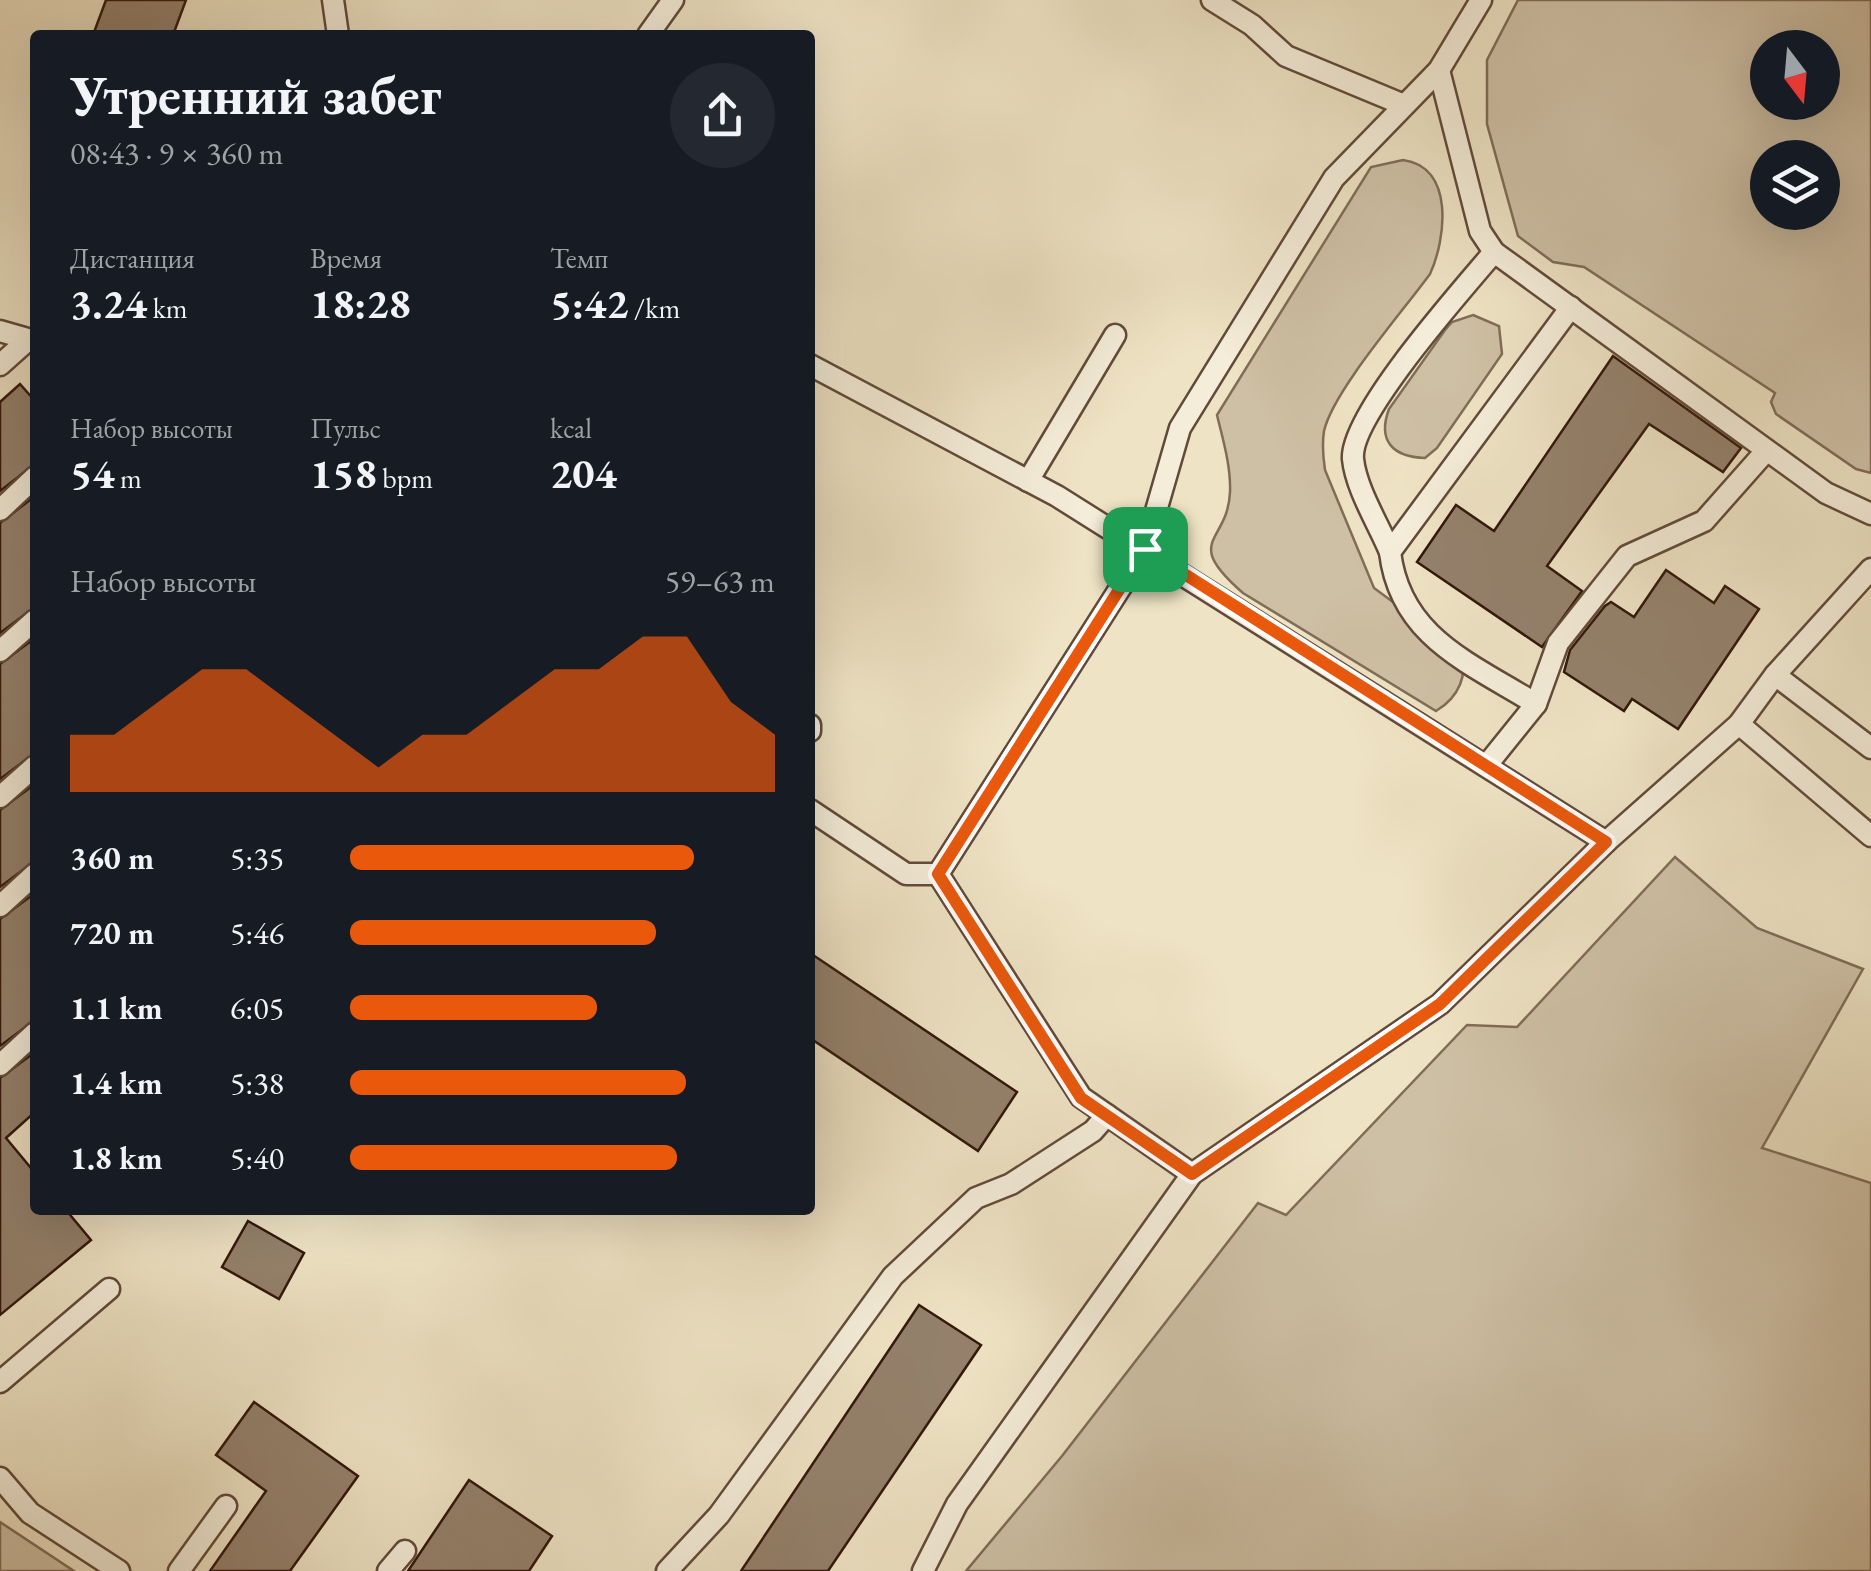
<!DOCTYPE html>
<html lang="ru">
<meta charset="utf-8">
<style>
:root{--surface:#171b24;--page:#242831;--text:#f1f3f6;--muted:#9ea1a6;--accent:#ea580c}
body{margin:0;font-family:"EB Garamond",serif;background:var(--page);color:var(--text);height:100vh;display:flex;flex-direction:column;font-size:38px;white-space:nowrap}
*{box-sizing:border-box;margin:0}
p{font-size:32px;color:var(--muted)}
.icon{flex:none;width:55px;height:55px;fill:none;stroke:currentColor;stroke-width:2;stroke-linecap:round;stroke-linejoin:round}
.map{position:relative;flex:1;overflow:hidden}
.panel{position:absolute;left:30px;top:30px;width:785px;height:1185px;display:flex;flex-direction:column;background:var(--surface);border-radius:10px;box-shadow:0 10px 40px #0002}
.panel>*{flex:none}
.needle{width:65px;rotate:164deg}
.tools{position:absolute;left:1750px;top:30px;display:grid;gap:20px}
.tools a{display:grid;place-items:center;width:90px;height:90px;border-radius:50%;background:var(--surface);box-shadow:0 10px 40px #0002;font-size:50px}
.pin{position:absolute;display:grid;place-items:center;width:85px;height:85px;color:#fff;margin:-42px;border-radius:20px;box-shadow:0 5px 15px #0006}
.round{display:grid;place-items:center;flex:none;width:105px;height:105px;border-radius:52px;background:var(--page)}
.summary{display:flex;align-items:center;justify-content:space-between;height:170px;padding:0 40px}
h1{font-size:55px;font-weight:700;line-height:75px}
.figures{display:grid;grid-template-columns:repeat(3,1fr);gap:15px;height:170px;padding:10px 40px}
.figures div{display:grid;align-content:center}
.figures b{font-size:42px;font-weight:700}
.figures small{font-size:28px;font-weight:400}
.figures p{font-size:28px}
.chart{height:280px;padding:20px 40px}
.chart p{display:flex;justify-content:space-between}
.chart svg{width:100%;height:180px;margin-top:10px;fill:var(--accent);opacity:.7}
ul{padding:0 40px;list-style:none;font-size:32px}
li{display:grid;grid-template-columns:160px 120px 1fr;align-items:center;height:75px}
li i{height:25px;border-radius:12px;background:var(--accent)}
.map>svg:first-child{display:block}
.green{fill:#cec0a5;stroke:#806c58;stroke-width:2.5;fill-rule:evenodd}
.building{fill:#94816c;stroke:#33170c;stroke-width:2.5}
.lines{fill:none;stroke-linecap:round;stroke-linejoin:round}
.service-casing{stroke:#624a3a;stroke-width:25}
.service{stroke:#f4edd9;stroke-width:20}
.route-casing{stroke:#fff;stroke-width:20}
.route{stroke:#ea580c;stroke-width:12}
</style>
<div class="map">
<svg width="1871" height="1571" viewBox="0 0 1871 1571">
<rect width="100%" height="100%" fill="#eee3c4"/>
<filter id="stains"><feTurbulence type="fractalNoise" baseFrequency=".002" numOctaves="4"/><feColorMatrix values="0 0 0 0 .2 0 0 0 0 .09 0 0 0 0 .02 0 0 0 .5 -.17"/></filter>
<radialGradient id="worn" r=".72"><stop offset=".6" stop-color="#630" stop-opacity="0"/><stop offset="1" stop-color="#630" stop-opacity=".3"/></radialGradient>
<g class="green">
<path d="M1518,0H1871V473L1856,469L1776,414L1771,402L1775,393L1584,267L1553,262L1518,236L1487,124V60ZM1768,48H1822V102H1768ZM1768,158H1822V212H1768Z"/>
<path d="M1403,160C1455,167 1446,239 1430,274C1404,310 1333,391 1324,431C1322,444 1323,457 1325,470L1374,588L1458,650C1471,673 1458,698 1436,711L1243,593C1181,539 1228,544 1230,492C1231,466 1223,440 1217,415L1371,167Z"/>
<path d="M1473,315L1499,326L1502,354L1437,448L1425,458C1393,457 1377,441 1389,409L1445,330L1452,322Z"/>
<path d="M1675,857L1757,928L1863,969L1762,1148L1871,1183V1571H966L1062,1456L1258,1203L1286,1215L1467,1025L1517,1027Z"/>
<path d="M0,1522L74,1571H0Z"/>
</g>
<g class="building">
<path d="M106,0H186L173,35H93Z"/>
<path d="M1613,356L1741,448L1723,472L1649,424L1547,566L1582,591L1542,647L1417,562L1456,505L1494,531Z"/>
<path d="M20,384L35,401V464L0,491V402Z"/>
<path d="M35,496V607L0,633V523Z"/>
<path d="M1666,570L1714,603L1725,586L1759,609L1678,729L1632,699L1624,711L1564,672L1570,650L1605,606L1611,602L1634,617Z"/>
<path d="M35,638V753L0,779V664Z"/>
<path d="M35,784V861L0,887V810Z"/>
<path d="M35,893V1020L0,1046V919Z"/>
<path d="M810,953L1017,1092L978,1151L810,1038Z"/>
<path d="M35,1052V1112L6,1138L35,1173V1210H66L91,1240L0,1315V1078Z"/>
<path d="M248,1221L304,1253L279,1299L222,1267Z"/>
<path d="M919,1305L981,1345L828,1571H741Z"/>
<path d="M254,1402L358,1476L290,1571H210L266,1491L216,1455Z"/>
<path d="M469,1480L552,1536L529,1571H408Z"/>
</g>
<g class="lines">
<defs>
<g id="service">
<path d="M333,0L338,35"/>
<path d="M1212,0L1252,25L1286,56L1404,105"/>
<path d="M1481,0L1439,70L1334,178L1180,428L1145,549L938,874L1081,1097L1192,1174L1440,1004L1606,842L1739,724L1775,675L1871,569"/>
<path d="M648,35L673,0"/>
<path d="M1439,70L1480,231L1494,252L1826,493L1871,514"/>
<path d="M0,331L35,341"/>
<path d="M0,365L28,340"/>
<path d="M810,365L1057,496L1606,842"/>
<path d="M1028,481L1115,335"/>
<path d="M0,510L35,477"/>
<path d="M1390,552C1379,525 1356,489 1353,459C1349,416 1463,289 1494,252"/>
<path d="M0,651L35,620"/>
<path d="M1775,675L1871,748"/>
<path d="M1536,704L1558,643L1627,556L1704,521L1766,451"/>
<path d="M1739,724L1871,836"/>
<path d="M810,725V731"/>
<path d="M1486,766L1536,704C1470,663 1400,637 1390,552L1571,307"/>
<path d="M0,797L35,766"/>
<path d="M810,810L906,874H938"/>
<path d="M0,906L35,874"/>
<path d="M0,1065L35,1033"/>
<path d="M0,1382L109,1289"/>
<path d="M0,1478L30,1513L119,1571"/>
<path d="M179,1571L226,1506"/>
<path d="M388,1571L405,1551"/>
<path d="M667,1571L719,1515L893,1276L976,1198L1011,1184L1093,1131L1107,1115"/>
<path d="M923,1571L957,1504L1192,1174"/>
</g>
</defs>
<use href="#service" class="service-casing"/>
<use href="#service" class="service"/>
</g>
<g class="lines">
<defs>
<path id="route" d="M1145,549L1606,842L1440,1004L1192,1174L1081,1098L938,874Z"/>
</defs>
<use href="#route" class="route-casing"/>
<use href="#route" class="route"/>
</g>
<rect width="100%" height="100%" filter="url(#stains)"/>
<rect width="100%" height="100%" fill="url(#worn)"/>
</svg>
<div class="tools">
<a><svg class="needle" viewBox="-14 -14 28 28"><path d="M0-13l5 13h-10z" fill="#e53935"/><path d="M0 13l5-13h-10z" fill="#9ea1a6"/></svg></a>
<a><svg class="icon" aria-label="layers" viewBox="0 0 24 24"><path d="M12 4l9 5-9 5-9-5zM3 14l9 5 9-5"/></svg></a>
</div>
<div class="pin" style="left:1145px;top:549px;background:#1e9e55"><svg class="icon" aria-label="arrive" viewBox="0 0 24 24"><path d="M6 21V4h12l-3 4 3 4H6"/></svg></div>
<section class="panel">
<div class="summary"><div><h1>Утренний забег</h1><p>08:43 · 9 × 360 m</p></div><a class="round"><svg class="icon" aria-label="share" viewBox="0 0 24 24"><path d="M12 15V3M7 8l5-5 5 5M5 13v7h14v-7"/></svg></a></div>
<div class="figures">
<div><p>Дистанция</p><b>3.24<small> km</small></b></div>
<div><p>Время</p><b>18:28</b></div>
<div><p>Темп</p><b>5:42<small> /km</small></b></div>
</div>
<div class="figures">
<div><p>Набор высоты</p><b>54<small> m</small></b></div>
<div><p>Пульс</p><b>158<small> bpm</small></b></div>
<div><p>kcal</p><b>204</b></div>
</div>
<div class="chart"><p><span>Набор высоты</span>59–63 m</p>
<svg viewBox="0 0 160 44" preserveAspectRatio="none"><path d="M0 44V30L10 30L20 22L30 14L40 14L50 22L60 30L70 38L80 30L90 30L100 22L110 14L120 14L130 6L140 6L150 22L160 30V44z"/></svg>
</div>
<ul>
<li><b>360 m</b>5:35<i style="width:81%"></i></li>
<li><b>720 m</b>5:46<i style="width:72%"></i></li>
<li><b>1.1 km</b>6:05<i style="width:58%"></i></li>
<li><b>1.4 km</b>5:38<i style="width:79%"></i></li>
<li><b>1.8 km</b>5:40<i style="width:77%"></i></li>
</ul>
</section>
</div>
